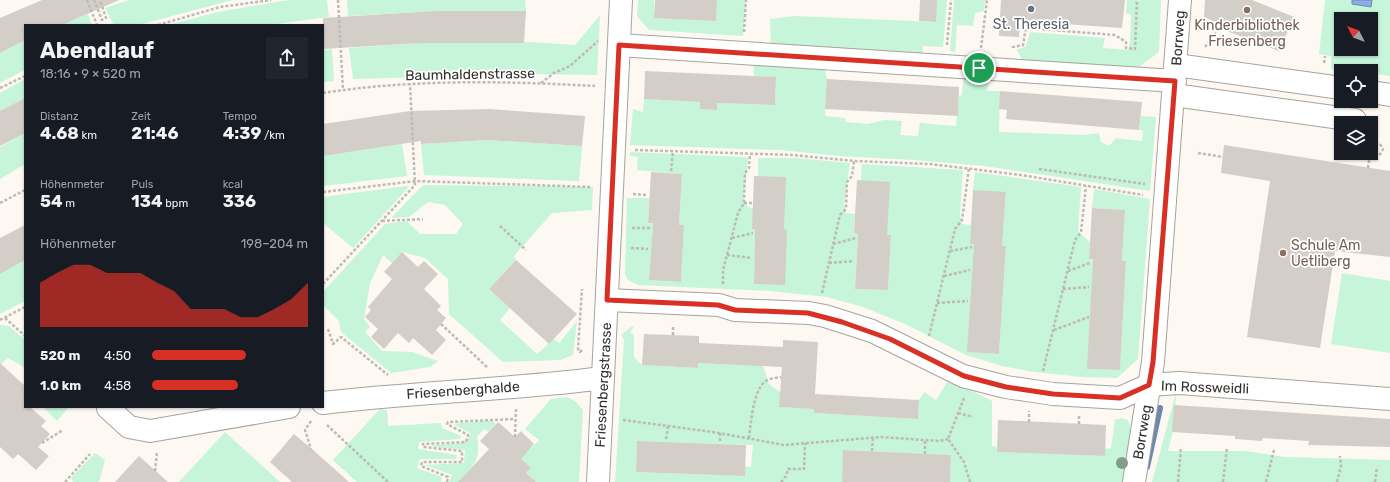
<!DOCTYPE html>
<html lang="de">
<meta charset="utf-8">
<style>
:root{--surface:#171b24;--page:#20242c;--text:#f1f3f6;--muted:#9ea1a6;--accent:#d93025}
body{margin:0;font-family:Rubik,sans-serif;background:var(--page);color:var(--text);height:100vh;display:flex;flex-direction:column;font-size:15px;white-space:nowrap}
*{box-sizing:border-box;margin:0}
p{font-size:13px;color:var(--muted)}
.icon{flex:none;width:22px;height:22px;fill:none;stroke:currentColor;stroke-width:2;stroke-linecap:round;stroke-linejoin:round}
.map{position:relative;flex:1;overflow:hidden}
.panel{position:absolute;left:24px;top:24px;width:300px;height:384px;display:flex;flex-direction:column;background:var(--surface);border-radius:0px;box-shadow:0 1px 3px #0004}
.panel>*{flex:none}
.needle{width:26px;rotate:312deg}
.tools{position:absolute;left:1334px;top:12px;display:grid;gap:8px}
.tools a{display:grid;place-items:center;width:44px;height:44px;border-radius:0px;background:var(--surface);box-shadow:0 1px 3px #0004;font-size:20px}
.pin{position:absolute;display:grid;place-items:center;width:34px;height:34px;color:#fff;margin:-17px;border:2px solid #fff;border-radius:50%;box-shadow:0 1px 4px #0007}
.round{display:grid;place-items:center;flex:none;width:42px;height:42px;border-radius:0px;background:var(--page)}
.summary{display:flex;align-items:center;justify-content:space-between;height:68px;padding:0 16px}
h1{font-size:22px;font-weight:700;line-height:30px}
.figures{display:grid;grid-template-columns:repeat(3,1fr);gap:6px;height:68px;padding:4px 16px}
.figures div{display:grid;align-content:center}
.figures b{font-size:17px;font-weight:700}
.figures small{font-size:11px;font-weight:400}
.figures p{font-size:11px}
.chart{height:112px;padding:8px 16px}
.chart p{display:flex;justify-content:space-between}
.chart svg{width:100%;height:72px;margin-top:4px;fill:var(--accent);opacity:.7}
ul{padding:0 16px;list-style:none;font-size:13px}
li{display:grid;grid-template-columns:64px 48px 1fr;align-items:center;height:30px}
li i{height:10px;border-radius:5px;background:var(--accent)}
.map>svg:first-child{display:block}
.green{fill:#c6f5d9;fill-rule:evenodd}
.water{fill:#89afe6;stroke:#6f89ae}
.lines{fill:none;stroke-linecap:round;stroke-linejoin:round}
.stream{stroke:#6f89ae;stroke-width:6}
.building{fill:#d3cec8}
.minor-casing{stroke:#a7a39d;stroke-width:24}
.path{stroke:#bebab5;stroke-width:2.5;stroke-dasharray:3 2;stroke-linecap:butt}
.minor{stroke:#fff;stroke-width:22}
.tree{fill:#829d8c}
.route-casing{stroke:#fff;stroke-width:8}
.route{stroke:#d93025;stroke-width:5}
.worship-dot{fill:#6b7280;stroke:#fff;stroke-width:1.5}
.education-dot{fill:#8d6e63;stroke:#fff;stroke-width:1.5}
.labels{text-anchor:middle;stroke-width:3.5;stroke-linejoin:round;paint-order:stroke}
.worship-label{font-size:14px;fill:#5b616d;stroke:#fff}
.education-label{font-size:14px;fill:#785e54;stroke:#fff}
.street-label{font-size:14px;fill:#31302d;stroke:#fff}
</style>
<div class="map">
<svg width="1390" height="482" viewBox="0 0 1390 482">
<rect width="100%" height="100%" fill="#fdf8f2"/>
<g class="green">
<path d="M129,0H233L138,25H114L105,8Z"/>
<path d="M289,0H327L329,17L269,25H169L217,12Z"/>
<path d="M347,0H525L526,11H435L348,16Z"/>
<path d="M638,0H654V18L716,21L717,0H746L743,36L649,30L637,16Z"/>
<path d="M937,0H947L943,47L923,46V54L771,46L770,19L796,16L935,22Z"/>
<path d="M954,0H985L984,11L975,13L973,26L957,25L955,52L950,51Z"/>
<path d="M1127,0H1161L1159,52L1136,69L1022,60L1017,50L1026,46L1030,32L1105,38L1103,48L1128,50L1130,43L1131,15L1126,13Z"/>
<path d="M1325,0H1390V76L1371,73V71L1331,69V56L1319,54ZM1341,19H1371V49H1341Z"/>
<path d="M88,14L92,25H61Z"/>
<path d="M600,15L597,75L528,74L353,79L349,48L419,43L529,42L575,45Z"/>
<path d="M25,40V70L0,83V53Z"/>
<path d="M332,49L334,81L323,82V50Z"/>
<path d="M753,61L825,70L827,79L825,116L845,118L846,122L868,124L884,120L902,121L900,135L918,136L920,123L956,126L959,96L962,95L964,71L990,74L987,91H1000L999,132L1083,135L1099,133L1101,142L1109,146L1116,138L1142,141L1143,131L1139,130L1141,116L1156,117L1150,191L984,166L914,160L839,156L780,150L630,145L633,109L643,112L644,99L700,102V109L717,110V103L775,105L776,77L754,76Z"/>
<path d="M25,79V98L0,111V93Z"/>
<path d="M25,133V164L0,179V147Z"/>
<path d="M488,140L582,146L579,181L424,175L421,144Z"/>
<path d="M402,144L407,176L323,186V156Z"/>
<path d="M630,152L746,157L748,159L743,200L748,207L753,208L755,229L754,284L787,230L784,229L758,177V158H796L850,163L844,205L846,213L855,214L854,233L858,234L855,289L888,290L891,236L887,235L861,181L862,164L963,170L960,215L962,224L971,225L970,243L974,244L968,352L999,354L1006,246H1002L1006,193L973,190L975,172L1081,187L1078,231L1090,242L1089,259H1093L1088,369L1120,370L1126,261H1122L1125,210L1092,208L1094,189L1150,199L1138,359L1117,378L1083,377L1034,372L1002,366L966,355L905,324L863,307L827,297L769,291L638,285L628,280L625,274L627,198H649L648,223H653L649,280L681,282L684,225H679L682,174L637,170L638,157L630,156Z"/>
<path d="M423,185L593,187L592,210L552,213L514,256L516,260L489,289L510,308L500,320L537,354L554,339L559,343L577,321L573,355L560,360L503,362L449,314L448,279L425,258L402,252L392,263L383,255L370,283L364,319L370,327L365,332L382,351L412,352L438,361L430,367L391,373L341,332L339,321L323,305V292L385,224L407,221L420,234H456L463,224L445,205L428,202L409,217L391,218Z"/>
<path d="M406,186L409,187L353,248L323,223V197Z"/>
<path d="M25,260V301L0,314V274Z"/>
<path d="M1342,273L1390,281V353L1331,344Z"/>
<path d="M0,325L9,326L25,340V368L8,358L0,365Z"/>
<path d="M634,326L630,333L634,335V357L642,365L697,368L698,363L763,366L769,384L780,392V407L814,409V413L918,419L919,400L924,392L936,400L947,382L974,392L992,401V446L997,447V452L1104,456L1105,449L1111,448L1115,420L1121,418L1128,420L1134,436L1127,482H950L951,455L844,450L842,482H615L624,340L621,335L631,327ZM637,441L753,445L751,467L745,466L744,476L636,472Z"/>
<path d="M1177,389L1172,435L1168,451H1246L1285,457L1390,460V482H1152Z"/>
<path d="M567,397L576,402L583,410L579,482H536L525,475L531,468L515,455L526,453L539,440L525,429L551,399Z"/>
<path d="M43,407H69L57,421Z"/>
<path d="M380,409L387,410L388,426L441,423L442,428L461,436L460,439L419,442L418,449L457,455L456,459H420L417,468L442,477L441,482H357L333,460Z"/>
<path d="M492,420L496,424L488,432L484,429L477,437C480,456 477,462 464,476L466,482H449L452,475L425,465L464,463L465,450L428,446L467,442L470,433L453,424Z"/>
<path d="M225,432L280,482H179Z"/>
<path d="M95,453L105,460L99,482H73L71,478Z"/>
</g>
<path class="water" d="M1352,0H1372L1371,7L1352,4Z"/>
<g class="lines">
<path class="stream" d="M1147,467L1160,408"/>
</g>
<g class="building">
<path d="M42,0H119L62,25H25V40L0,53V18Z"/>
<path d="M655,0H717L716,21L654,18Z"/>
<path d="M920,0H937L936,22L919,21Z"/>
<path d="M1001,0H1125L1122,28L1020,21L1019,37L999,36Z"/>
<path d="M1205,0H1252L1294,17L1279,51L1224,30L1225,26L1204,17Z"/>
<path d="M435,11H526L524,43H419L323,49V18Z"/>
<path d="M645,71L776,77L775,105L717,103V110L700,109V102L644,99Z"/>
<path d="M827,79L959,87L958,116L825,109Z"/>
<path d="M1000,91L1142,102L1139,130L1006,119L1007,110L999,109Z"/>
<path d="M25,98V133L0,146V111Z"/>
<path d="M489,109L585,116L582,146L488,140L421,144V141L323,156V124L410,111Z"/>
<path d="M1224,145L1390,171V257L1335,251L1320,348L1247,337L1270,181L1221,173Z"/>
<path d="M651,172L682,174L679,225H684L681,282L649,280L653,223H648Z"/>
<path d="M754,176L786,177L784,229L787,230L785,285L754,284L755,229H752Z"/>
<path d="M857,180L890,182L887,235H891L888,290L855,289L858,234L854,233Z"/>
<path d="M973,190L1006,192L1002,246H1006L999,354L967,352L974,244H970Z"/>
<path d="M1092,208L1125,210L1122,261H1126L1120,370L1087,369L1093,259H1089Z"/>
<path d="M25,225V260L0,274V238Z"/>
<path d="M402,252L418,267L424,261L438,274L424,289L441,306L437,310L446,318L436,330L446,340L432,355L413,338L409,343L398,333L384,349L371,337L378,329L365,317L371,310L368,307L392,279L384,272Z"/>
<path d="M516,260L577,314L549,344L489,289Z"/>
<path d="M644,334L699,336V343L783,347V340L818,342L815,394L919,400L918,419L814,413V409L779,407L782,367L698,363V368L642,365Z"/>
<path d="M0,363L25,386V407H30L46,421L41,426L50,434L38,447L49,456L36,470L18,454L13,459L0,447Z"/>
<path d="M1174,405L1390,419V447L1308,445L1309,441L1263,438L1262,441L1235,439V436L1172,432Z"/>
<path d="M998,420L1106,425L1105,456L997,452Z"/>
<path d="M498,422L515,437L521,431L534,444L521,459L531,468L526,473L536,482H458L489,449L480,441Z"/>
<path d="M294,434L312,449L349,482H292L270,462Z"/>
<path d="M637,441L746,445L745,476L636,472Z"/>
<path d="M843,450L951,455L950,482H842Z"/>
<path d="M139,456L168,482H115Z"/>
</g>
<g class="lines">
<defs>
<g id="minor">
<path d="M619,45L1175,81"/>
<path d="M1176,65L1341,88"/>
<path d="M1371,92L1390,95"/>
<path d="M1174,95L1355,120"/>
<path d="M607,300L719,305L735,310L809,313L825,316L872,331L963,376L1006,387L1053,394L1120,398L1149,385L1179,383L1390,399"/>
<path d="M323,403C416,392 510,390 603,378"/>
<path d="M108,408L129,427L150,431L289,407"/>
<path d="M598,482L621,0"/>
<path d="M1134,482L1153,362L1180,0"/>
</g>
</defs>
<use href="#minor" class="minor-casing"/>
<g class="path">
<path d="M87,0L97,25"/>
<path d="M94,0L102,20L106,18L100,0"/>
<path d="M338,0L343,90"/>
<path d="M158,25L220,7L271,0"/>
<path d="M744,32L746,0"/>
<path d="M947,45L951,0"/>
<path d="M1205,47L1222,25"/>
<path d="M981,48L987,0"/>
<path d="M1013,48V47L1023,45L1026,28L1115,35L1126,42V48L1135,49L1137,0"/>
<path d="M1324,63L1325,56"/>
<path d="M541,83L554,73L570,66L598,41"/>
<path d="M0,88L25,76"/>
<path d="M323,93C412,79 505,81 595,86"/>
<path d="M1371,147L1375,144H1380L1383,149L1379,156L1371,153"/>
<path d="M635,150L793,155L854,161L930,164L1021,175L1143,195"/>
<path d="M1198,153L1223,157"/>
<path d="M1368,168L1370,153"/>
<path d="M1039,169L1145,184"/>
<path d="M671,171L673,151"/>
<path d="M323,192L416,181L590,187"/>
<path d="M633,194L646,195"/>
<path d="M0,203L25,190"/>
<path d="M744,203H752"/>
<path d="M382,221L423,219"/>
<path d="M500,226L526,250"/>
<path d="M632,228H650"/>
<path d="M732,238L753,233"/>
<path d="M833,244L856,238"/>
<path d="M631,248L648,249"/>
<path d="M950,251L972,247"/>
<path d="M727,255L752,258"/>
<path d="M829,263L854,261"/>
<path d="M1068,271L1090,263"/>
<path d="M944,276L970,270"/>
<path d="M323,284L415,185L410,84"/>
<path d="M723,284V270L727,255L738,213L744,203L745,173L749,168L750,154"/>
<path d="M1063,289L1089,287"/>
<path d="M822,293L840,215L846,209L847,182L852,176L854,161"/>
<path d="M937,303L968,301"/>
<path d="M5,318L25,336"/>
<path d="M0,320L25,307"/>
<path d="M441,324L487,367"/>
<path d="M328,329L333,344L341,337L388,375"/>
<path d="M1054,330L1089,317"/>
<path d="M673,335V325"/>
<path d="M929,336L955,229L962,220L969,168"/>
<path d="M582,350L580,352L578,349L582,289"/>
<path d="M1043,371L1075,240L1081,232L1086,186"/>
<path d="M964,398L948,439L964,462L970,482"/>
<path d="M958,413L973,417"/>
<path d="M623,420L713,432L784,445L881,437L939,441L948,439"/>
<path d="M311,421L305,430L311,449"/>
<path d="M1029,422V411"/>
<path d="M1079,424V416"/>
<path d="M327,425L388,482"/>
<path d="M515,437L516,408"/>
<path d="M749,438C751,424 753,389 766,381C770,378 777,378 781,377"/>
<path d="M666,439L668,426"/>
<path d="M720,441V433"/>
<path d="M42,443L63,430"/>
<path d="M872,451L873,437"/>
<path d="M925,454V440"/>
<path d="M155,471L157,452"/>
<path d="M65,482L90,454"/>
<path d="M447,482L448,477L421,466L422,462H462V451L423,447V444L466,442L468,435L447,424L448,422L515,419"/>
<path d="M781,482L786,476L788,469H804L805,443"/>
<path d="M1178,482L1181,447"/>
<path d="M1223,482L1227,448"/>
<path d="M1266,482L1274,450"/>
<path d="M1337,482L1341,466L1340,456"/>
<path d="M1375,482L1377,467"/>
</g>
<use href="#minor" class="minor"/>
</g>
<circle class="tree" cx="1122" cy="463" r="6"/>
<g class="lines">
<defs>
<path id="route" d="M619,45L1175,81L1153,362L1149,385L1120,398L1053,394L1006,387L964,376L890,339L842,322L808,313L735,310L718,305L607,300Z"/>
</defs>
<use href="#route" class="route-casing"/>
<use href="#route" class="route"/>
</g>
<circle class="worship-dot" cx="1031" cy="9" r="4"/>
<g class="education-dot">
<circle cx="1247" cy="10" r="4"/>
<circle cx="1283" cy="253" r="4"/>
</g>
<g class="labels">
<g class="worship-label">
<text x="1031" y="29">St. Theresia</text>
</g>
<g class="education-label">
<text x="1247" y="30">Kinderbibliothek<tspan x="1247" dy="16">Friesenberg</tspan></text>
<text x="1291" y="250" text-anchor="start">Schule Am<tspan x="1291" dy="16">Uetliberg</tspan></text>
</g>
<g class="street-label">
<text transform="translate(1178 38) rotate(-86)" y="5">Borrweg</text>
<text transform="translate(470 74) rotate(-1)" y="5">Baumhaldenstrasse</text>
<text transform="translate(603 385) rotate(-87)" y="5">Friesenbergstrasse</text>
<text transform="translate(1205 387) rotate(2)" y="5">Im Rossweidli</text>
<text transform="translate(463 390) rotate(-4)" y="5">Friesenberghalde</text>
<text transform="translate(1142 432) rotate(-81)" y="5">Borrweg</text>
</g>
</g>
</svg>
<div class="tools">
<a><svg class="needle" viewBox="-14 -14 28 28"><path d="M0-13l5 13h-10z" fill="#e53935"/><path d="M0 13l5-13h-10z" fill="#9ea1a6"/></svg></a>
<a><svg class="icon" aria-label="locate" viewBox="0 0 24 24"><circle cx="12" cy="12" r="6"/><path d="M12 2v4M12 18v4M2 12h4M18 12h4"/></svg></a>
<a><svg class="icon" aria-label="layers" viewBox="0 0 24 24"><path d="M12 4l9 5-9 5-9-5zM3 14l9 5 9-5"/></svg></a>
</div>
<div class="pin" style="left:979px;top:68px;background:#1e9e55"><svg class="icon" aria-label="arrive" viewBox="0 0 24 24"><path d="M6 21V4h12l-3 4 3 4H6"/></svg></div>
<section class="panel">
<div class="summary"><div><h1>Abendlauf</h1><p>18:16 · 9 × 520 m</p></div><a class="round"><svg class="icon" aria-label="share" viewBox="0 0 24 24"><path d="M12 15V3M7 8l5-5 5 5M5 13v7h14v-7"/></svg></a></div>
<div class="figures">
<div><p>Distanz</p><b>4.68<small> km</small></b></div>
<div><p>Zeit</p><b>21:46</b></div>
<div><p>Tempo</p><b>4:39<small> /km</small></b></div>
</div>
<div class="figures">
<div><p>Höhenmeter</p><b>54<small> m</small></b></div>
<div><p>Puls</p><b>134<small> bpm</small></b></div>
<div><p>kcal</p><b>336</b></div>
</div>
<div class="chart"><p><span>Höhenmeter</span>198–204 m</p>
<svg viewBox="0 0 160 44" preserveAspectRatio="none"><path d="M0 44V17L10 11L20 6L30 6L40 11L50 11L60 11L70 17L80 22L90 33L100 33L110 33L120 38L130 38L140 33L150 27L160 17V44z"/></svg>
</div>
<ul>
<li><b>520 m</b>4:50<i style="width:60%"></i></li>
<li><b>1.0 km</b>4:58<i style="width:55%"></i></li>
</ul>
</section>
</div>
